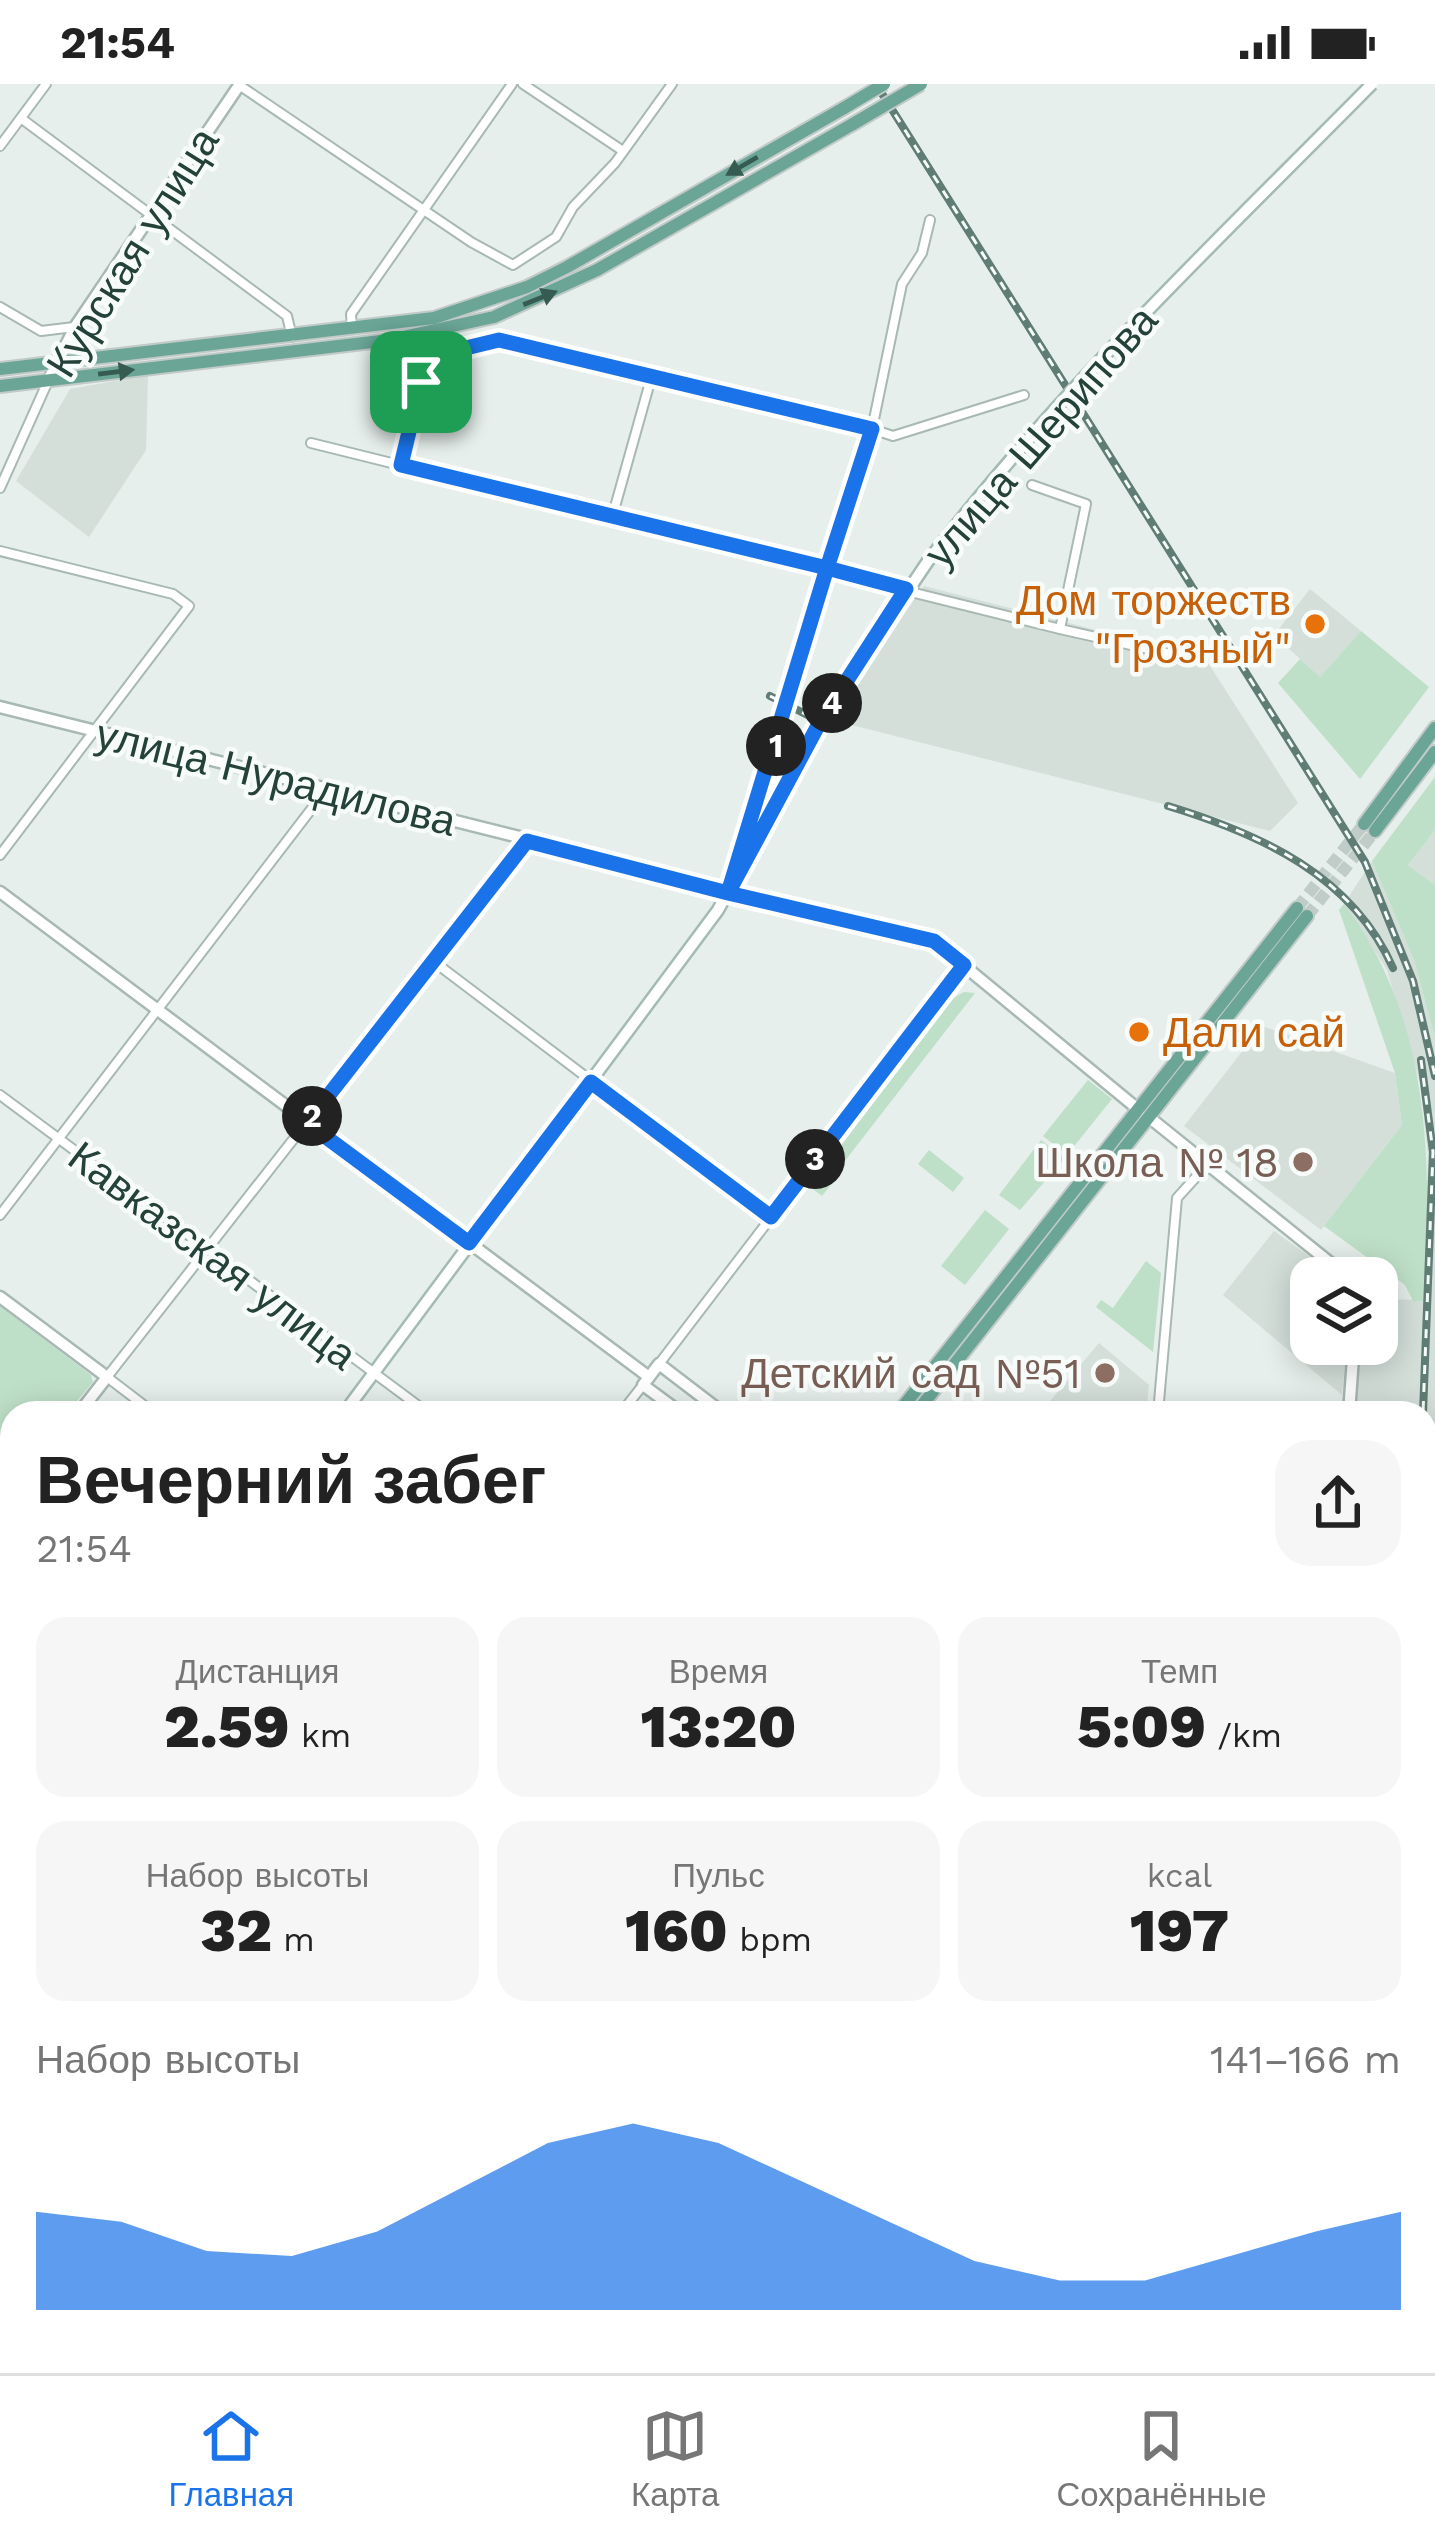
<!DOCTYPE html>
<html lang="ru">
<meta charset="utf-8">
<style>
:root{--surface:#fff;--page:#f6f6f6;--text:#222;--muted:#767676;--line:#e0e0e0;--accent:#1a73e8}
body{margin:0;font-family:"Work Sans",sans-serif;background:var(--page);color:var(--text);height:100vh;display:flex;flex-direction:column;font-size:45px;white-space:nowrap}
*{box-sizing:border-box;margin:0}
p{font-size:39px;color:var(--muted)}
.icon{flex:none;width:66px;height:66px;fill:none;stroke:currentColor;stroke-width:2;stroke-linecap:round;stroke-linejoin:round}
.map{position:relative;flex:1;overflow:hidden}
.panel{position:absolute;left:0px;top:1317px;width:1437px;height:972px;display:flex;flex-direction:column;background:var(--surface);border-radius:36px 36px 0 0;box-shadow:0 6px 30px #0003}
.panel>*{flex:none}
.buttons{position:absolute;left:1290px;top:1173px;display:grid;gap:24px}
.buttons a{display:grid;place-items:center;width:108px;height:108px;border-radius:24px;background:var(--surface);box-shadow:0 6px 30px #0003;font-size:60px}
.pin{position:absolute;display:grid;place-items:center;width:102px;height:102px;color:#fff;margin:-51px;border-radius:24px;box-shadow:0 6px 18px #0006}
.km{position:absolute;width:60px;height:60px;margin:-30px;border-radius:50%;background:#222;color:#fff;font-size:33px;line-height:60px;text-align:center}
.round{display:grid;place-items:center;flex:none;width:126px;height:126px;border-radius:36px;background:var(--page)}
.summary{display:flex;align-items:center;justify-content:space-between;height:204px;padding:0 36px}
h1{font-size:66px;font-weight:800;line-height:90px}
.stats{display:grid;grid-template-columns:repeat(3,1fr);gap:18px;height:204px;padding:12px 36px}
.stats div{display:grid;align-content:center;border-radius:30px;background:var(--page);text-align:center}
.stats b{font-size:60px;font-weight:800}
.stats small{font-size:33px;font-weight:400}
.stats p{font-size:33px}
.chart{height:336px;padding:24px 36px}
.chart p{display:flex;justify-content:space-between}
.chart svg{width:100%;height:216px;margin-top:12px;fill:var(--accent);opacity:.7}
.status{display:flex;justify-content:space-between;align-items:center;height:84px;padding:0 60px;background:var(--surface);direction:ltr}
.status svg{height:33px;fill:currentColor}
.tabs{display:flex;justify-content:space-around;align-items:center;height:168px;border-top:3px solid var(--line);background:var(--surface);font-size:33px;color:var(--muted)}
.tabs a{display:grid;justify-items:center;gap:6px}
.tabs .current{color:var(--accent)}
.map>svg:first-child{display:block}
.built{fill:#d4dfda}
.green{fill:#bfe0c8}
.water{fill:#8ec9d4}
.lines{fill:none;stroke-linecap:round;stroke-linejoin:round}
.primary-tunnel{stroke:#bfccc8;stroke-width:12;stroke-dasharray:12 6;stroke-linecap:butt}
.minor-casing{stroke:#a8b8b2;stroke-width:12}
.tertiary-casing{stroke:#a8b8b2;stroke-width:15}
.secondary-casing{stroke:#a4bbb3;stroke-width:15}
.primary-casing{stroke:#c2cac8;stroke-width:16}
.minor{stroke:#fff;stroke-width:8}
.tertiary{stroke:#fff;stroke-width:10}
.secondary{stroke:#fff;stroke-width:10}
.primary{stroke:#6aa596;stroke-width:12}
.rail-casing{stroke:#5f7d75;stroke-width:8}
.rail{stroke:#f7fbf9;stroke-width:3;stroke-dasharray:9;stroke-linecap:butt}
.secondary-bridge-casing{stroke:#a4bbb3;stroke-width:15;stroke-linecap:butt}
.primary-bridge-casing{stroke:#c2cac8;stroke-width:16;stroke-linecap:butt}
.secondary-bridge{stroke:#fff;stroke-width:10}
.primary-bridge{stroke:#6aa596;stroke-width:12}
.oneway{fill:#365b51}
.route-casing{stroke:#fff;stroke-width:24}
.route{stroke:#1a73e8;stroke-width:15}
.food-dot{fill:#e8710a;stroke:#f7fbf9;stroke-width:4.5}
.education-dot{fill:#8d6e63;stroke:#f7fbf9;stroke-width:4.5}
.labels{text-anchor:middle;stroke-width:9;stroke-linejoin:round;paint-order:stroke}
.street-label{font-size:42px;fill:#24423a;stroke:#f7fbf9}
.food-label{font-size:42px;fill:#c56008;stroke:#f7fbf9;text-anchor:end}
.education-label{font-size:42px;fill:#785e54;stroke:#f7fbf9;text-anchor:end}
</style>
<div class="status"><b>21:54</b><svg viewBox="0 0 49 12"><path d="M0 12V9h3v3zM5 12V6h3v6zM10 12V3h3v9zM15 12V0h3v12zM26 1h20v11H26zM47 4h2v5h-2z"/></svg></div>
<div class="map">
<svg width="1435" height="2289" viewBox="0 0 1435 2289">
<rect width="100%" height="100%" fill="#e6efeb"/>
<g class="built">
<path d="M148,291L146,366L89,453L16,397L70,305Z"/>
<path d="M924,502L1205,574L1298,719L1270,747L828,635Z"/>
<path d="M1310,505L1361,547L1320,593L1274,551Z"/>
<path d="M1435,746V801L1408,781Z"/>
<path d="M1372,777L1414,876L1435,954V1738H1425V1329H1355L1362,1260H1377V1215L1424,1216L1428,1072L1420,999L1387,886L1344,820Z"/>
<path d="M1262,942L1395,989L1402,1041L1321,1146L1184,1042Z"/>
<path d="M1274,1147L1340,1194H1311V1260H1347L1342,1311L1223,1211Z"/>
<path d="M1099,1259L1149,1301L1146,1329H1040Z"/>
<path d="M0,1478L12,1487V1707L0,1698Z"/>
<path d="M1425,1894H1435V2289H1358L1359,2277H1425Z"/>
<path d="M3,1924L12,1931V2047L0,2037Z"/>
</g>
<g class="green">
<path d="M1361,547L1429,603L1360,695L1278,599L1300,575L1320,593Z"/>
<path d="M1435,693V746L1408,781L1435,801V954L1414,876L1372,777Z"/>
<path d="M1344,820C1432,935 1432,1079 1424,1217H1413L1405,1201L1324,1142L1402,1041L1395,989L1339,826Z"/>
<path d="M964,908L975,909L841,1082L833,1070L950,916Z"/>
<path d="M1088,996L1112,1015L1067,1071L1043,1052Z"/>
<path d="M1041,1056L1065,1074L1020,1126L999,1111Z"/>
<path d="M929,1066L964,1094L953,1108L918,1080Z"/>
<path d="M823,1077L840,1089L822,1112L806,1100Z"/>
<path d="M985,1126L1009,1145L965,1201L941,1182Z"/>
<path d="M1146,1177L1161,1189L1153,1268L1096,1223L1101,1216L1113,1224Z"/>
<path d="M0,1222L91,1291L93,1298L67,1329H12V1397L0,1411Z"/>
<path d="M12,2098V2277H124L114,2289H0V2113Z"/>
<path d="M171,2277H242L237,2289H161Z"/>
</g>
<g class="water">
<rect x="1425" y="1738" width="10" height="70"/>
<path d="M787,2277H838L839,2289H787Z"/>
</g>
<g class="lines">
<g class="primary-tunnel">
<path d="M1297,824L1364,740"/>
<path d="M1307,832L1375,747"/>
</g>
<defs>
<g id="minor">
<path d="M523,0L620,65"/>
<path d="M239,1L471,158L513,181L556,153L573,123L615,79L672,0"/>
<path d="M22,35L287,232L292,253"/>
<path d="M0,62L46,0"/>
<path d="M0,223L41,247L74,243"/>
<path d="M352,245L351,230L512,0"/>
<path d="M311,359L1060,545L1184,573L1198,570"/>
<path d="M401,381L421,298L441,270L499,256L872,345L902,200L922,169L930,136"/>
<path d="M1032,401L1086,420L1060,545"/>
<path d="M0,404L48,297"/>
<path d="M613,430L652,291"/>
<path d="M0,467L173,510L189,522L0,771"/>
<path d="M736,785L872,345L893,352L1024,311"/>
<path d="M433,877L771,1133"/>
<path d="M0,1011L428,1329"/>
<path d="M0,1131L326,706"/>
<path d="M659,1280L963,882"/>
<path d="M154,1329L107,1293L527,757"/>
<path d="M621,1329L643,1301"/>
<path d="M1158,1329L1177,1114L1206,1082"/>
<path d="M0,1464L12,1473"/>
<path d="M0,1713L12,1723"/>
<path d="M447,2277L462,2289"/>
<path d="M923,2277L986,2289"/>
<path d="M430,2289L441,2277"/>
<path d="M721,2289L731,2277"/>
<path d="M899,2289V2277"/>
<path d="M1078,2289L1079,2277"/>
<path d="M1232,2289L1233,2277"/>
</g>
<g id="tertiary">
<path d="M48,297L75,243L240,0"/>
<path d="M0,623L934,857L1139,1026"/>
<path d="M0,808L649,1293"/>
<path d="M1150,1034L1349,1194"/>
<path d="M0,1213L107,1293L79,1329"/>
<path d="M681,1329L643,1301L659,1280L723,1329"/>
<path d="M1349,1329L1354,1260"/>
<path d="M0,1428L12,1413"/>
<path d="M1425,1452L1435,1458"/>
<path d="M0,2045L12,2055"/>
<path d="M284,2277L299,2289"/>
</g>
<g id="secondary">
<path d="M344,1329L718,826L820,638L928,477"/>
<path d="M0,1778L12,1762"/>
</g>
<g id="primary">
<path d="M0,285L434,234L527,203L567,183L844,24"/>
<path d="M0,302L389,256L494,233L597,186L853,40"/>
<path d="M1364,740L1435,644"/>
<path d="M1375,747L1435,668"/>
<path d="M898,1329L1297,824"/>
<path d="M916,1329L1307,832"/>
<path d="M130,2289L139,2277"/>
<path d="M149,2289L158,2277"/>
</g>
</defs>
<use href="#minor" class="minor-casing"/>
<use href="#tertiary" class="tertiary-casing"/>
<use href="#secondary" class="secondary-casing"/>
<use href="#primary" class="primary-casing"/>
<use href="#minor" class="minor"/>
<use href="#tertiary" class="tertiary"/>
<use href="#secondary" class="secondary"/>
<use href="#primary" class="primary"/>
<defs>
<g id="rail">
<path d="M876,0L1365,778L1413,897L1435,992"/>
<path d="M770,612L831,643"/>
<path d="M1168,722C1260,750 1352,791 1393,884"/>
<path d="M1421,976L1433,1068L1423,1329"/>
<path d="M1425,1656L1435,1432"/>
<path d="M1425,2006L1432,1909"/>
<path d="M1379,2289L1380,2277"/>
</g>
</defs>
<use href="#rail" class="rail-casing"/>
<use href="#rail" class="rail"/>
<defs>
<path id="secondary-bridge" d="M928,477C1060,305 1219,155 1372,0"/>
<g id="primary-bridge">
<path d="M844,24L884,0"/>
<path d="M853,40L921,0"/>
</g>
</defs>
<use href="#secondary-bridge" class="secondary-bridge-casing"/>
<use href="#primary-bridge" class="primary-bridge-casing"/>
<use href="#secondary-bridge" class="secondary-bridge"/>
<use href="#primary-bridge" class="primary-bridge"/>
</g>
<defs><path id="oneway-solid" d="M-6-.8H1V-3.2L6.5 0L1 3.2V.8H-6Z" transform="scale(3)"/></defs>
<g class="oneway">
<use href="#oneway-solid" transform="translate(742 82) rotate(150)"/>
<use href="#oneway-solid" transform="translate(540 214) rotate(-22)"/>
<use href="#oneway-solid" transform="translate(116 288) rotate(-7)"/>
</g>
<g class="lines">
<defs>
<path id="route" d="M421,298L401,381L827,484L728,809L527,757L307,1039L469,1159L591,998L771,1133L964,881L934,857L728,809L820,638L906,505L827,484L872,345L499,256L441,270L421,298"/>
</defs>
<use href="#route" class="route-casing"/>
<use href="#route" class="route"/>
</g>
<g class="food-dot">
<circle cx="1315" cy="540" r="12"/>
<circle cx="1139" cy="948" r="12"/>
</g>
<g class="education-dot">
<circle cx="1303" cy="1078" r="12"/>
<circle cx="1105" cy="1289" r="12"/>
</g>
<g class="labels">
<g class="street-label">
<text transform="translate(132 168) rotate(-58)" y="15">Курская улица</text>
<text transform="translate(1040 352) rotate(-49)" y="15">улица Шерипова</text>
<text transform="translate(276 693) rotate(14)" y="15">улица Нурадилова</text>
<text transform="translate(213 1171) rotate(37)" y="15">Кавказская улица</text>
</g>
<g class="food-label">
<text x="1291" y="531">Дом торжеств<tspan x="1291" dy="48">"Грозный"</tspan></text>
<text x="1163" y="963" text-anchor="start">Дали сай</text>
</g>
<g class="education-label">
<text x="1279" y="1093">Школа № 18</text>
<text x="1081" y="1304">Детский сад №51</text>
</g>
</g>
</svg>
<div class="buttons">
<a><svg class="icon" aria-label="layers" viewBox="0 0 24 24"><path d="M12 4l9 5-9 5-9-5zM3 14l9 5 9-5"/></svg></a>
</div>
<div class="pin" style="left:421px;top:298px;background:#1e9e55"><svg class="icon" aria-label="arrive" viewBox="0 0 24 24"><path d="M6 21V4h12l-3 4 3 4H6"/></svg></div>
<b class="km" style="left:776px;top:662px">1</b>
<b class="km" style="left:312px;top:1032px">2</b>
<b class="km" style="left:815px;top:1075px">3</b>
<b class="km" style="left:832px;top:619px">4</b>
<section class="panel">
<div class="summary"><div><h1>Вечерний забег</h1><p>21:54</p></div><a class="round"><svg class="icon" aria-label="share" viewBox="0 0 24 24"><path d="M12 15V3M7 8l5-5 5 5M5 13v7h14v-7"/></svg></a></div>
<div class="stats">
<div><p>Дистанция</p><b>2.59<small> km</small></b></div>
<div><p>Время</p><b>13:20</b></div>
<div><p>Темп</p><b>5:09<small> /km</small></b></div>
</div>
<div class="stats">
<div><p>Набор высоты</p><b>32<small> m</small></b></div>
<div><p>Пульс</p><b>160<small> bpm</small></b></div>
<div><p>kcal</p><b>197</b></div>
</div>
<div class="chart"><p><span>Набор высоты</span>141–166 m</p>
<svg viewBox="0 0 160 44" preserveAspectRatio="none"><path d="M0 44V24L10 26L20 32L30 33L40 28L50 19L60 10L70 6L80 10L90 18L100 26L110 34L120 38L130 38L140 33L150 28L160 24V44z"/></svg>
</div>
</section>
</div>
<nav class="tabs">
<a class="current"><svg class="icon" aria-label="home" viewBox="0 0 24 24"><path d="M3 11l9-7 9 7M6 9v11h12V9"/></svg>Главная</a>
<a><svg class="icon" aria-label="map" viewBox="0 0 24 24"><path d="M3 6l6-2 6 2 6-2v14l-6 2-6-2-6 2zM9 4v14M15 6v14"/></svg>Карта</a>
<a><svg class="icon" aria-label="saved" viewBox="0 0 24 24"><path d="M7 4h10v16l-5-4-5 4z"/></svg>Сохранённые</a>
</nav>
